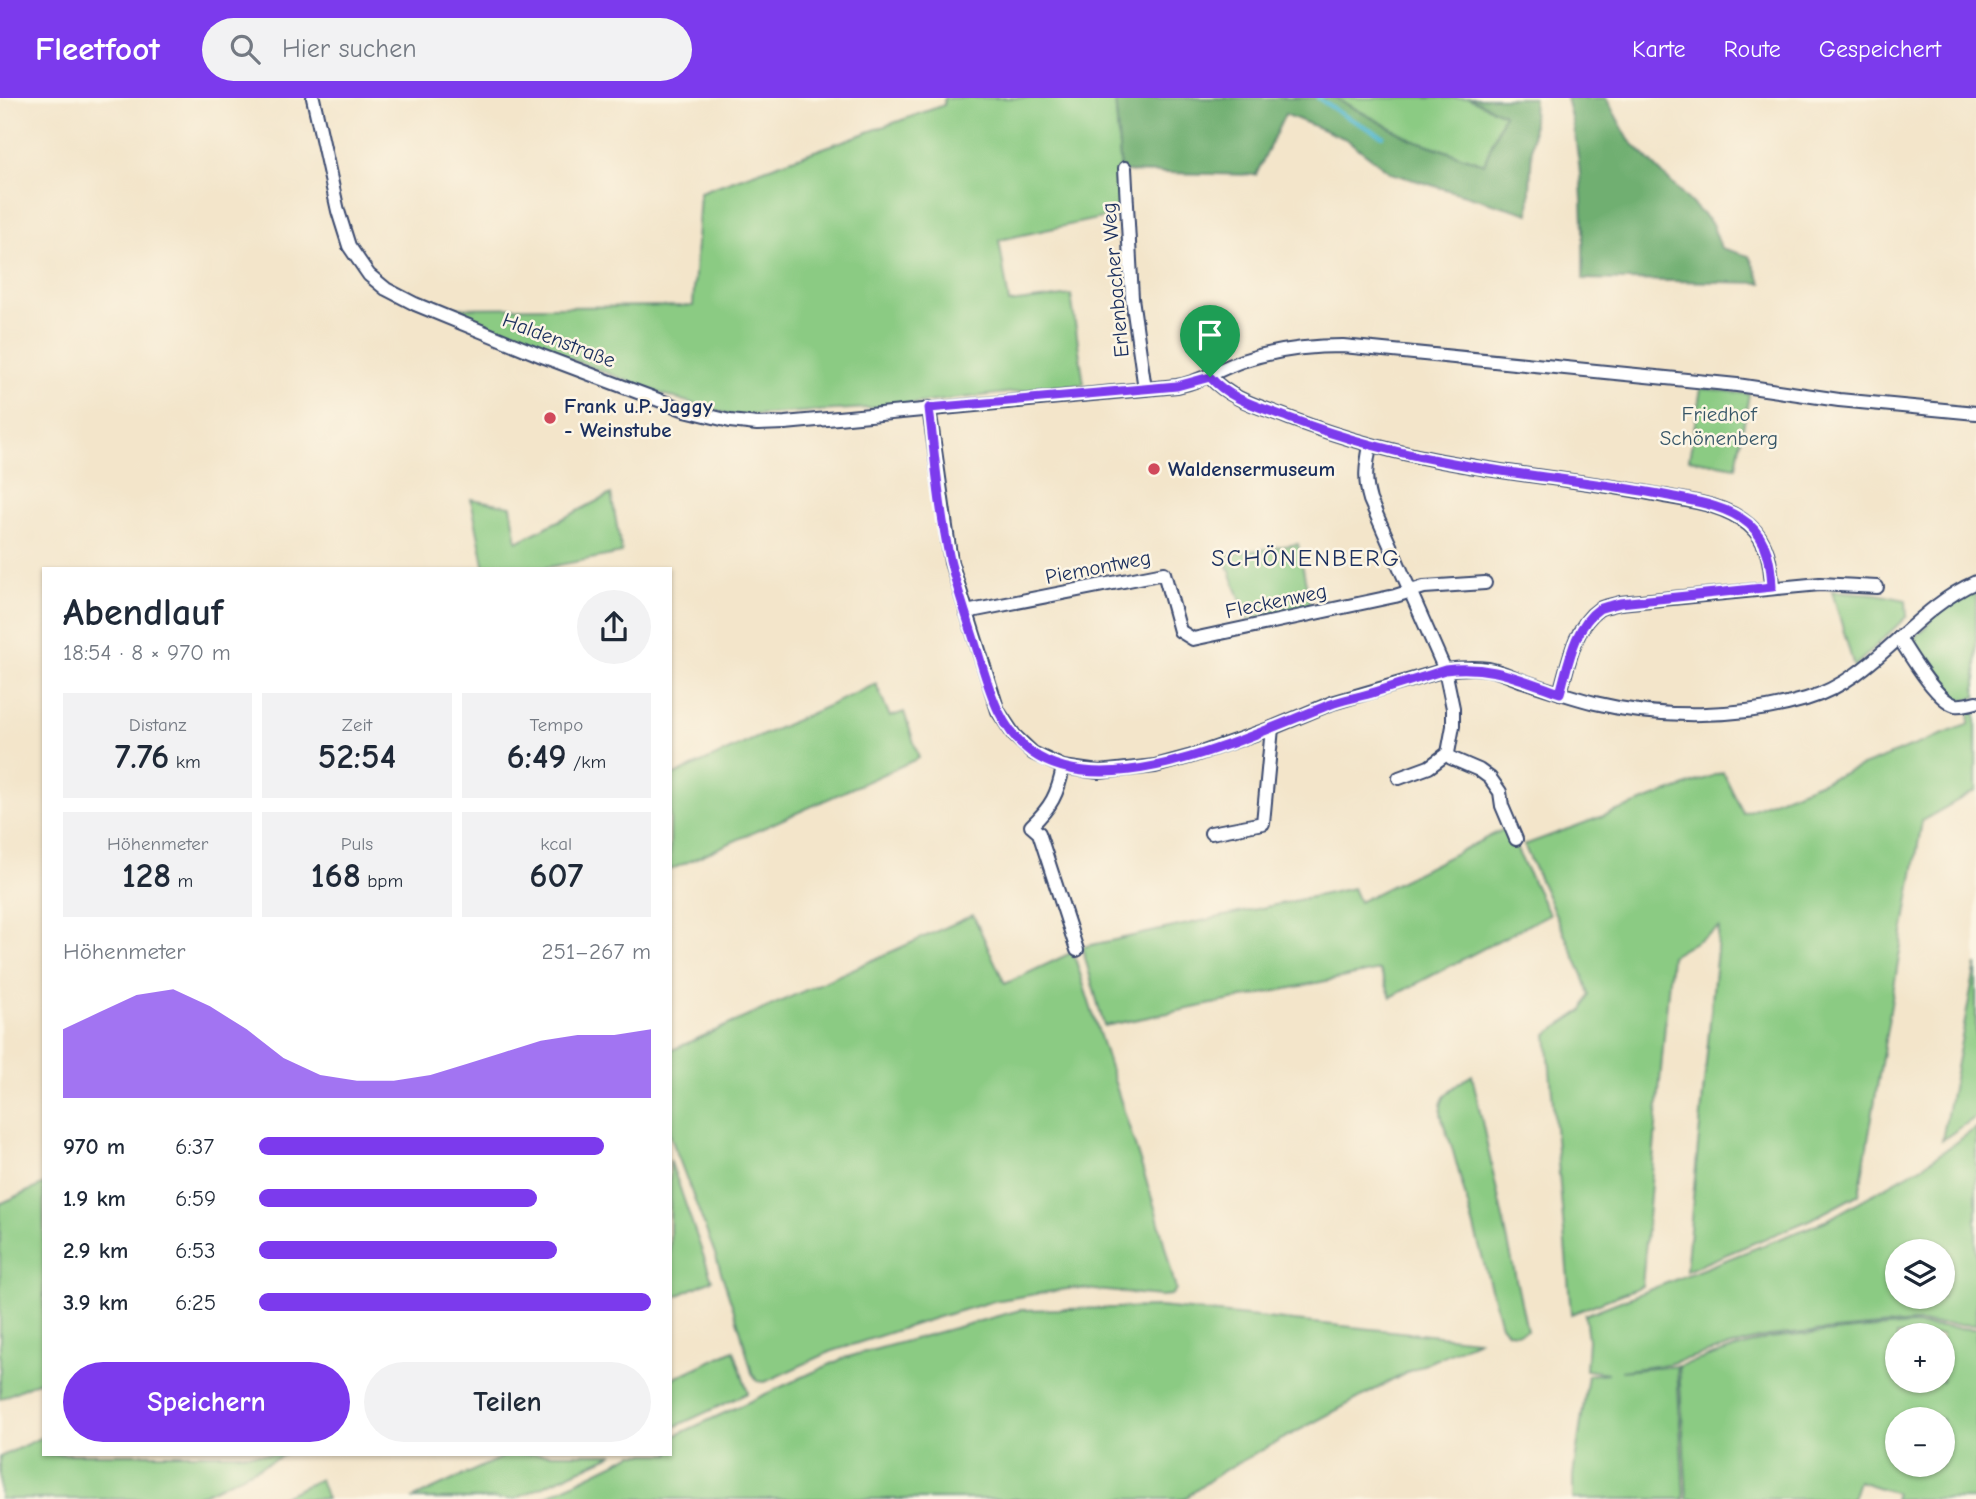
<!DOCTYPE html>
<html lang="de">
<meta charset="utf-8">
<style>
:root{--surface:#fff;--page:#f2f2f3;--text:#1f2937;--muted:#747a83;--accent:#7c3aed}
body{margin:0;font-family:"Comic Neue",sans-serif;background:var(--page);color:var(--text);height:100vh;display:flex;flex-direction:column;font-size:26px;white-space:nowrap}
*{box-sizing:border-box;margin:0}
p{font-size:23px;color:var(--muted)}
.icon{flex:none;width:38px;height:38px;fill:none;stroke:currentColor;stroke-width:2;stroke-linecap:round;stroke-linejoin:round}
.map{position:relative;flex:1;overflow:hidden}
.details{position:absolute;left:42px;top:469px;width:630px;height:889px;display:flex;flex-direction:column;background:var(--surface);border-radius:0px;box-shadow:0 2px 5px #0004}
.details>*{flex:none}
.tools{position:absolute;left:1885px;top:1141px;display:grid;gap:14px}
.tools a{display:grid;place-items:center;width:70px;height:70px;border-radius:50%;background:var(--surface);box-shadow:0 2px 5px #0004;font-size:35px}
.pin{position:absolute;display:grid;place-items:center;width:60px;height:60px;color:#fff;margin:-72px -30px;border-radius:50% 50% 50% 0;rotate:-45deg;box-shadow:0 0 7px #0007}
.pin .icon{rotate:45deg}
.round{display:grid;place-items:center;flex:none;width:74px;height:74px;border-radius:37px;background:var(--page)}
.overview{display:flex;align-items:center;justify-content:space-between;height:119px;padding:0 21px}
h1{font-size:38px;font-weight:700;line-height:52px}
.figures{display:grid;grid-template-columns:repeat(3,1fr);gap:10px;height:119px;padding:7px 21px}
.figures div{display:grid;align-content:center;border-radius:0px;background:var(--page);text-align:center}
.figures b{font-size:35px;font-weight:700}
.figures small{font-size:19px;font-weight:400}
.figures p{font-size:19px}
.chart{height:196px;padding:14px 21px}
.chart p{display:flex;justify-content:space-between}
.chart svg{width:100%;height:126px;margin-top:7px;fill:var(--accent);opacity:.7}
.action{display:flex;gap:14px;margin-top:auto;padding:14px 21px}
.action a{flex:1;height:80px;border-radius:42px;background:var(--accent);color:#fff;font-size:28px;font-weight:700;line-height:80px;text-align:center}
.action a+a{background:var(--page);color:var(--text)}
ul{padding:0 21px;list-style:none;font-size:23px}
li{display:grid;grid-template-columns:112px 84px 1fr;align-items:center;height:52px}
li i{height:18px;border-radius:9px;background:var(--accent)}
header{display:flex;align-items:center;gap:42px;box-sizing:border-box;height:98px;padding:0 35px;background:var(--accent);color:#fff}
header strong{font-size:33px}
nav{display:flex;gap:38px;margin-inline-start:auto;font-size:24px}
.search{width:490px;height:63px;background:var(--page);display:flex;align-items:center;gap:18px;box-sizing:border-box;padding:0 24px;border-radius:38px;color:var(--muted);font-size:26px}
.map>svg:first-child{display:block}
.green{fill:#8bcb83;stroke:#537d70;stroke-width:2;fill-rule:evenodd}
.forest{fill:#70af71;stroke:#466f68;stroke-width:2}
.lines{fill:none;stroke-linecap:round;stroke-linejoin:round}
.stream{stroke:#51b7cf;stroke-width:4.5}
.street-casing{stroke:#3b4a6e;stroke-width:16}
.street{stroke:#fff;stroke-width:12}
.route-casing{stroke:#fff;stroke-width:14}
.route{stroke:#7c3aed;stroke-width:9}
.poi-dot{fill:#d1495b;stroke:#fcf5e5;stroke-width:2.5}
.labels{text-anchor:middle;stroke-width:5;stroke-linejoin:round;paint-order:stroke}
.street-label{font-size:21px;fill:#1b2f5e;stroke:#fcf5e5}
.poi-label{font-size:21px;font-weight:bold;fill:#1b2f5e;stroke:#fcf5e5;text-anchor:start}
.park-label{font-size:21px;fill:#375667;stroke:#fcf5e5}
.quarter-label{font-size:24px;letter-spacing:2px;fill:#1b2f5e;stroke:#fcf5e5}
</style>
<header>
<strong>Fleetfoot</strong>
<div class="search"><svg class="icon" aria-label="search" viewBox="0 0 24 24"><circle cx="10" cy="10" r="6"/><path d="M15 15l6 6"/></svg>Hier suchen</div>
<nav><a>Karte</a><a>Route</a><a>Gespeichert</a></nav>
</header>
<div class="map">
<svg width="1976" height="1401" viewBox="0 0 1976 1401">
<rect width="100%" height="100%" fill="#fcf5e5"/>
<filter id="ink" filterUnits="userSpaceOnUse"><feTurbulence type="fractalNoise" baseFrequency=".0143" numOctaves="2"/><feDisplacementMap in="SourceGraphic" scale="14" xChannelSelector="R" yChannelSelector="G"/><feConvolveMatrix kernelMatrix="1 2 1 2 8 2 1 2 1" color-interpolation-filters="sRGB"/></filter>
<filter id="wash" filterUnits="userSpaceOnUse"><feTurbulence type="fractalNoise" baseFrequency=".00686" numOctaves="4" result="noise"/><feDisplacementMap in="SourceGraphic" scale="28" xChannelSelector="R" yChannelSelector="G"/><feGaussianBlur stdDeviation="1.57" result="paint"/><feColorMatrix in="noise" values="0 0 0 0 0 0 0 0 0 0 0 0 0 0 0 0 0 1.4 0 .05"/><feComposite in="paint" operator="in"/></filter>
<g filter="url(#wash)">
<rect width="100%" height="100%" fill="#f3e5ca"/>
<g class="green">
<path d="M944,0H1115L1121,74L1120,116L999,142L1009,205L1071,197L1084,286L885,309L734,318L665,297L437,210L693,208L700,94L944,7Z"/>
<path d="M1335,0H1469L1504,16L1484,66L1411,41Z"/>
<path d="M1701,290L1749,296L1736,369L1689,361Z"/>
<path d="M611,396L622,455L538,471H485L471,401L511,408L517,444Z"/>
<path d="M1298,446L1311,510L1248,522L1224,457Z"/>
<path d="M1976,490V599C1966,603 1953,602 1944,595C1934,586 1909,551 1917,538C1918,536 1924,532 1925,530C1929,526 1931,521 1934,516C1944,503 1962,497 1976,490Z"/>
<path d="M1832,493L1877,496L1906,502L1907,518L1854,569Z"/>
<path d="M876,586L890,619L904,614L919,660L670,772V679Z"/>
<path d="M1976,610V692L1922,723L1859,1096L1812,1121L1686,1173L1719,830L1671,858L1642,1188L1571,1216L1547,936L1583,912L1589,897L1583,877L1524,747L1723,674L1743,715L1969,626L1970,612Z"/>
<path d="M1506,730L1549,816L1391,899L1380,872L1104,928L1082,849L1353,790L1359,804Z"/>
<path d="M973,817L1005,886L1073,854L1156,1113L1176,1192L1171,1197L1161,1198L1073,1190L994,1203L935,1220L830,1254L765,1284L757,1283L752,1275L740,1231L715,1156L670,1037V953Z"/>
<path d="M1976,866V1019L1942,1042Z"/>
<path d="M1472,977L1527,1232L1518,1235L1507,1234L1501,1227L1451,1046C1435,1005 1435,1000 1472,977Z"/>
<path d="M1976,1030V1227L1913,1225L1768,1238L1668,1266L1621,1273L1677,1268L1684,1401H1573V1378L1588,1277L1608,1275L1586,1272L1588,1242L1585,1217L1825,1123L1926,1066ZM1897,1153H1942V1199H1897Z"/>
<path d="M670,1062L712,1182L670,1201Z"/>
<path d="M44,1086V1281L0,1301V1106Z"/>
<path d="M1160,1209L1478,1242L1408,1274L1221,1374L1184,1401H541L633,1356H670V1340L844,1260L1020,1212Z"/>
<path d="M1909,1227L1976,1231V1401H1894L1896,1395L1858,1383L1852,1401H1687L1679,1268L1769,1240ZM1897,1237H1942V1283H1897ZM1897,1321H1942V1367H1897Z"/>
<path d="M734,1252L748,1295L670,1331V1282Z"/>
<path d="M44,1338V1356H286L193,1401H0V1359Z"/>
<path d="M509,1356H614L515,1401H412Z"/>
<path d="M320,1381L327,1401H277Z"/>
</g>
<g class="forest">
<path d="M1115,0H1335L1411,41L1484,66L1504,16L1469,0H1534L1529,116L1391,75L1346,41L1285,16L1256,77L1121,74Z"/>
<path d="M1566,0H1606L1629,42L1712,126L1721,150L1749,158L1762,185L1583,181C1584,120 1583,59 1566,0Z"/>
</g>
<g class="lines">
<path class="stream" d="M1318,0L1343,17L1383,38"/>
</g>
</g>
<g filter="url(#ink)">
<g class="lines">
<defs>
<g id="street">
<path d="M313,0L338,113L349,148L369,177L386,191L415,206L542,258L685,312L730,323L757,326L785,325L1177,288C1201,284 1219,271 1242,263C1275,252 1309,248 1343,248L1737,287L1839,302L1976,315"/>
<path d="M1125,70L1132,200L1145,291"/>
<path d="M1210,279C1231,302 1261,309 1289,320C1346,342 1404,357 1464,367C1530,379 1598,384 1664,398C1693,403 1726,407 1749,427C1768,443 1771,466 1772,489"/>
<path d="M929,310L951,464L998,613L1014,637L1033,655L1063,669L1099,674L1155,668L1192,658L1272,630L1332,605L1445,572C1460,570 1474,569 1488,571C1500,573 1512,579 1523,583C1547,591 1571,599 1595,605C1660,621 1742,620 1806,601C1875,581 1912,512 1976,484"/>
<path d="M1370,348C1366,368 1364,382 1370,402L1445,572L1453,610V628L1448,655L1451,660L1479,672L1490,680L1500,694L1502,708L1516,741"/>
<path d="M966,514L1164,475L1180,533L1193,541L1395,498L1424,489L1485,485"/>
<path d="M1899,540C1910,557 1936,602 1955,607C1961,608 1969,606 1976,604"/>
<path d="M1560,595C1568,568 1574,528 1599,511C1605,508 1614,507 1620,505L1820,486L1877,489"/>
<path d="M1063,669C1058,696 1051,709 1031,728L1039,735L1077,852"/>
<path d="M1399,680L1429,669L1448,655"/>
<path d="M1211,735L1263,725L1272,630"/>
</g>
</defs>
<use href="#street" class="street-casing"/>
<use href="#street" class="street"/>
</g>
</g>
<g class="lines" filter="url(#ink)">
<defs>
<path id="route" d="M1210,279C1230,302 1261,309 1289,320C1346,342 1404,357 1464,367C1530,379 1598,384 1664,397C1693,403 1726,407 1749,426C1768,443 1771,466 1772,489L1620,505C1614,507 1605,508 1599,511C1574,528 1568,568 1560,595C1519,581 1489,566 1445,572C1422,579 1398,587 1375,594C1360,599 1343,601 1329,607C1252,636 1107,709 1031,654C997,629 988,586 976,548C967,519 957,491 950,462C939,412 935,360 929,310L1177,288Z"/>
</defs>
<use href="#route" class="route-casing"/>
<use href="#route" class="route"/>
</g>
<g class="poi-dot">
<circle cx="550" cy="320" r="7"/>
<circle cx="1154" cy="371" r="7"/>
</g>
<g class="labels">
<g class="street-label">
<text transform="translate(1115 182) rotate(-95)" y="7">Erlenbacher Weg</text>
<text transform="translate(559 242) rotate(21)" y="7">Haldenstraße</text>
<text transform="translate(1098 469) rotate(-11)" y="7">Piemontweg</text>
<text transform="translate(1276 503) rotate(-12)" y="7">Fleckenweg</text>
</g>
<g class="poi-label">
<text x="564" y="315">Frank u.P. Jaggy<tspan x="564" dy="24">- Weinstube</tspan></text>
<text x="1168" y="378">Waldensermuseum</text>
</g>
<g class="park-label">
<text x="1719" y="323">Friedhof<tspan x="1719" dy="24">Schönenberg</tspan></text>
</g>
<g class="quarter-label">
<text x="1306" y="468">SCHÖNENBERG</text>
</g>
</g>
</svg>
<div class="tools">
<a><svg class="icon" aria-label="layers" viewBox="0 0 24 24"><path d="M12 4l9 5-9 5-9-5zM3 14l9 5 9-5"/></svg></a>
<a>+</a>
<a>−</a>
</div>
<div class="pin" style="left:1210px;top:279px;background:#1e9e55"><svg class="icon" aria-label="arrive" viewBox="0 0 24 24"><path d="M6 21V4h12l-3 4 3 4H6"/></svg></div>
<section class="details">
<div class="overview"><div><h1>Abendlauf</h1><p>18:54 · 8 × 970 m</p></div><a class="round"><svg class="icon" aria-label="share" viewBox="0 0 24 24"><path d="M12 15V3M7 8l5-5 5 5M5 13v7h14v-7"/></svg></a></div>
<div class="figures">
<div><p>Distanz</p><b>7.76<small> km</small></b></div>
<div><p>Zeit</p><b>52:54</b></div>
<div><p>Tempo</p><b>6:49<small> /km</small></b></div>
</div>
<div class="figures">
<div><p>Höhenmeter</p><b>128<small> m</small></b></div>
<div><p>Puls</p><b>168<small> bpm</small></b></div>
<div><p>kcal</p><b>607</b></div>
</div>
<div class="chart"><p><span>Höhenmeter</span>251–267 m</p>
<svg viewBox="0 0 160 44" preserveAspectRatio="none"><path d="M0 44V20L10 14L20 8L30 6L40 12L50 20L60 30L70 36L80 38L90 38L100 36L110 32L120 28L130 24L140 22L150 22L160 20V44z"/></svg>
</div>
<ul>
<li><b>970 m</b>6:37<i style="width:88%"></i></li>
<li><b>1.9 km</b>6:59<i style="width:71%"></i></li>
<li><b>2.9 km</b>6:53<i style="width:76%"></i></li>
<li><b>3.9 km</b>6:25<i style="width:100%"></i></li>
</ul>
<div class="action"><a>Speichern</a><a>Teilen</a></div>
</section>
</div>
